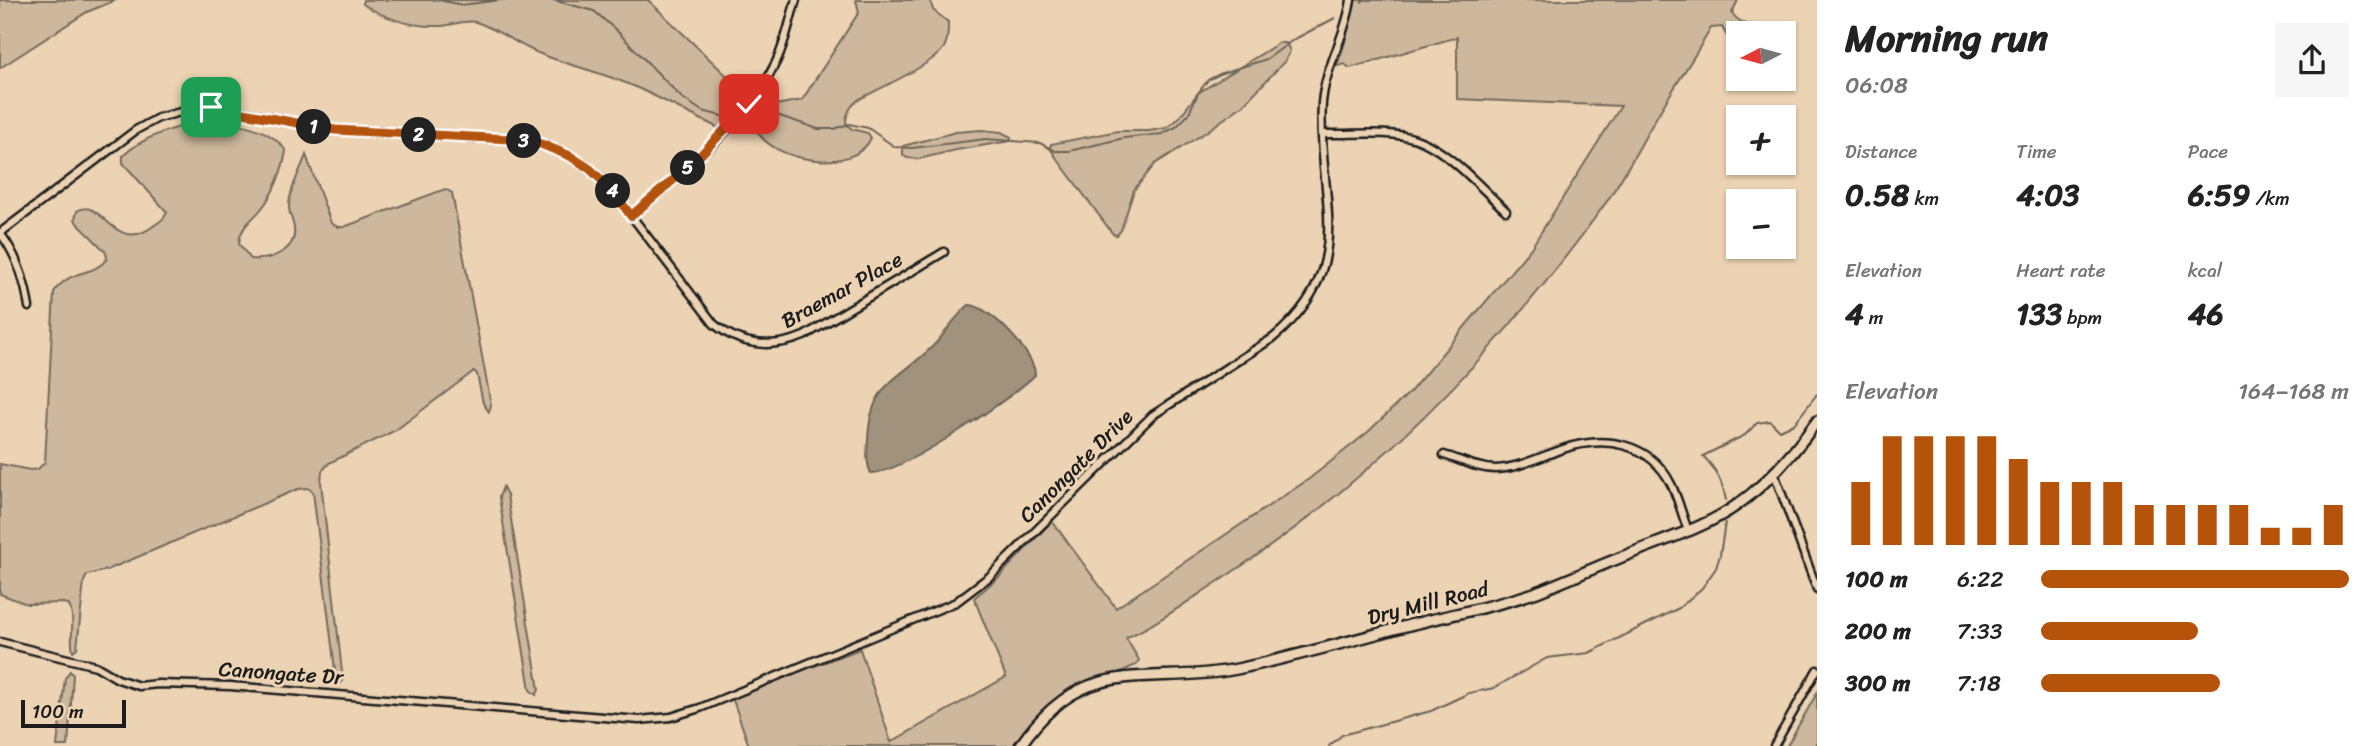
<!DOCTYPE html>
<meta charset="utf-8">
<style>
:root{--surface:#fff;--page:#f6f6f6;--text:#222;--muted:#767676;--accent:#b45309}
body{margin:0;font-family:Sriracha,sans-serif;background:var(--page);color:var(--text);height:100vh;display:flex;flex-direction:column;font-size:26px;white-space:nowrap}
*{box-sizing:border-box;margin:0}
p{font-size:23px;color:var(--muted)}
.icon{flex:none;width:38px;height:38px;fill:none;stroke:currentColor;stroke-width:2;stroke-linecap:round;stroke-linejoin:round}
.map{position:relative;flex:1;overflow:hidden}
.side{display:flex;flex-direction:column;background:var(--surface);width:560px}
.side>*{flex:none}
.needle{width:46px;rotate:264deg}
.tools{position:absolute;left:1726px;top:21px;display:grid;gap:14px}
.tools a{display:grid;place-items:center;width:70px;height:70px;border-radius:0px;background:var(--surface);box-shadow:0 2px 5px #0004;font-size:35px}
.scale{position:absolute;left:21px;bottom:18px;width:105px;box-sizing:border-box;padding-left:7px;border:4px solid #1c1c1c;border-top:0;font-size:19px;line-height:24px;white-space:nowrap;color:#1c1c1c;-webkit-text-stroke:5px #ebd3b3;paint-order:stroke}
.pin{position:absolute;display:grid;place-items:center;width:60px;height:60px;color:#fff;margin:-30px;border-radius:14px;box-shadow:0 4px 10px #0006}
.km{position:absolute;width:35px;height:35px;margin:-18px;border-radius:50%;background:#222;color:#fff;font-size:19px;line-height:35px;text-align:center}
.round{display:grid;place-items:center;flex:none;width:74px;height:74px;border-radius:0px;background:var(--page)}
.headline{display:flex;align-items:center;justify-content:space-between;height:119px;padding:0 28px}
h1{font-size:38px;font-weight:800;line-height:52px}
.metrics{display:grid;grid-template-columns:repeat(3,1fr);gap:10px;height:119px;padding:7px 28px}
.metrics div{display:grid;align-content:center}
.metrics b{font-size:30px;font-weight:800}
.metrics small{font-size:19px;font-weight:400}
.metrics p{font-size:19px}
.chart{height:196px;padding:14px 28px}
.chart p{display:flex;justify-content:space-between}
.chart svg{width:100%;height:126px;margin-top:7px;stroke:var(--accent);stroke-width:6}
ul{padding:0 28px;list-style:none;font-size:23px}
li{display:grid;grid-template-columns:112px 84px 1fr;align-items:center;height:52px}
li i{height:18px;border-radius:9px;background:var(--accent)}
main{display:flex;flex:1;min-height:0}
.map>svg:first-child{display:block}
.green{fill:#cdb89d;stroke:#746a5c;stroke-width:2}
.water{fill:#a1927e;stroke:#6c6357;stroke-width:2}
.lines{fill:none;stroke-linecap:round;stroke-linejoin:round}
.stream{stroke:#6c6357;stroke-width:2}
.street-casing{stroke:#1c1c1c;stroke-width:11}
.secondary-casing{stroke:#1c1c1c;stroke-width:14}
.street{stroke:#ebd3b3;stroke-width:6}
.secondary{stroke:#ebd3b3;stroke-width:9}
.route-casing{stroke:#fff;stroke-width:14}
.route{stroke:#b45309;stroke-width:9}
.labels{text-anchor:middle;stroke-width:6;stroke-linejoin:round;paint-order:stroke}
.street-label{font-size:21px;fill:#1c1c1c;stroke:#ebd3b3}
</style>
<main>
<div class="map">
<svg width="1817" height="746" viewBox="0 0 1817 746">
<rect width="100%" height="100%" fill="#ebd3b3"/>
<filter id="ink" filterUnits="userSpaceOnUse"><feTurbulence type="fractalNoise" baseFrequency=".0143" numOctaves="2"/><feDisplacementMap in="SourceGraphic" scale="14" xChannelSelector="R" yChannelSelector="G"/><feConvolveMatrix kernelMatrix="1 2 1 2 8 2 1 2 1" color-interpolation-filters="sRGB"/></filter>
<g filter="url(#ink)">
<g class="green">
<path d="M0,0H116L87,12L0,68Z"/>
<path d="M363,0H648L748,96L721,129C695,117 670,103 644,91C612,75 577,68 543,55C520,47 500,30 476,22C466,19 450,26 439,26C411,27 386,19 363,4Z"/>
<path d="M856,0H930L933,10L948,22C948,31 948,42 943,49C930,66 878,89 858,100C850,107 846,113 846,124L852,129L868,133L871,138C855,175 771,162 756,129V120L765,107L802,100L859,12Z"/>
<path d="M1355,0H1738L1732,13C1746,33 1773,27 1794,31L1795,39L1790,45L1783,46V33H1738V43C1730,41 1725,34 1722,27L1711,28C1694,58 1674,87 1656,118C1639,147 1624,177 1605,204C1500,350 1376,479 1225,577C1192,598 1162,621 1126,638L1139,660L1136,665L1071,694L1020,746H749L732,697L860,649L891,742L1006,677L974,598L998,578L1052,521L1116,608L1309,479L1368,432L1410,392L1531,248L1621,106L1457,99V37L1357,66L1349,68L1345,64L1337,66L1344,46Z"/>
<path d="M1279,43H1286L1290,51L1285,61L1243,105L1206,132L1155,164L1134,190L1121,230L1117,235L1113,234L1055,156L1050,148L1051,144L1118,131H1149L1166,128L1178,119L1198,93Z"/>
<path d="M207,121C236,123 268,125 286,151C283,169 274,193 262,208C252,221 240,226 239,244L251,259C269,261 297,251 294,229C294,222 289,215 289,207C289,191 300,171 306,155L331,223L338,227H344L445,189L452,193L491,405L489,412L483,403L477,374L474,371L396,430L329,463L322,471L321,482L343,681L337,686L313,492L308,488L298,489L107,570L87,575L84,581L77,648L73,651C69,636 76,619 69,605L64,603L27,604L0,594V464L30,470L38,469L45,462L54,292C70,268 93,277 107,259L106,252L77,223L75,219L77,211C102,195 113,255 152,227C159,222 165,219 167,212L123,163V156C144,135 178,126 207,121Z"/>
<path d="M981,130L1001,132L1011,137L1010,141L956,150L919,159L907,158L903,155V146L956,132Z"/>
<path d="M503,487L507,495L539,690L536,695L530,690L499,497Z"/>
<path d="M70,671L73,675L68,746H57L65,678Z"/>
<path d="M1817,693V746H1787L1788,744Z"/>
</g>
<path class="water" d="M969,305C989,305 1036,355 1035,375C1012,398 901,474 871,473C866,463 867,452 868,441C870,382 897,382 933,346C946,333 955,316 969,305Z"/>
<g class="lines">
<g class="stream">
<path d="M439,0L462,5L500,0"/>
<path d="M553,0L594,11L617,31L681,97L702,111L722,116"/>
<path d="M1362,2L1363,0"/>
<path d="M754,118L774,114L818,129H834L849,124L868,128L895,147L912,148L986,139L1040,143L1055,151H1069L1124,138L1162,134L1176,127L1188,115L1198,93L1208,80L1222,73L1267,59L1293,40L1335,18"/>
<path d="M1726,500C1722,481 1717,470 1703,456L1745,435L1757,423L1770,421L1779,430L1794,424L1817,394"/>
<path d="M1329,746L1342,735L1431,711L1469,693L1494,688L1547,658L1589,653L1679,608L1702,588L1716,568L1720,555L1725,523"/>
</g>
<defs>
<g id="street">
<path d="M1323,134C1353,135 1388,130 1416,139C1448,150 1481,188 1506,211"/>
<path d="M631,216C680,174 745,124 774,66C785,46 789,22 796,0"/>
<path d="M0,233L136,130L158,118L192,109L233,110L335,130L521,140L541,144L570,156L604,180L714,324C741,346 772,349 804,336L944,252"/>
<path d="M0,233C17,255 25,280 29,307"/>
<path d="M1444,455C1461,460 1478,469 1496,469C1519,468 1542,456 1563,449C1604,435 1650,442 1671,484C1678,498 1682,515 1688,530"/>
<path d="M1774,473L1817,589"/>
<path d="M0,642L96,666L118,679L139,686L158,684L230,686L639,720L671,717L700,708L956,602L989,577L1153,415L1273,338C1361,265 1316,197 1322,103C1325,67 1346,36 1351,0"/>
<path d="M1774,746L1817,670"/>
</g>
<path id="secondary" d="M1020,746C1085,651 1144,687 1237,669C1294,657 1350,641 1406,626C1448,615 1493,607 1534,593C1565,581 1596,567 1627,555C1663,540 1705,528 1737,505C1769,482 1795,452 1817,421"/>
</defs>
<use href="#street" class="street-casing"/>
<use href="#secondary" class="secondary-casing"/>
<use href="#street" class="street"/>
<use href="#secondary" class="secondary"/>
</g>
</g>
<g class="lines" filter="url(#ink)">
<defs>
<path id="route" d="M211,107L335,130L511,139L541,144L570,156L590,169L613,191L631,216L693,163L749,104"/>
</defs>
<use href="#route" class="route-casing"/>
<use href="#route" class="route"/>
</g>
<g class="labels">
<g class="street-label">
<text transform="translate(842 290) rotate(-29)" y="7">Braemar Place</text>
<text transform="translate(1076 466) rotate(-45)" y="7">Canongate Drive</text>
<text transform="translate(1428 603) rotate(-14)" y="7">Dry Mill Road</text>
<text transform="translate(281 673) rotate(4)" y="7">Canongate Dr</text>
</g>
</g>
</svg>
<div class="tools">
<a><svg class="needle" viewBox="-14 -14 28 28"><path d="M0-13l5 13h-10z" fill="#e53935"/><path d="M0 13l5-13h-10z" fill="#767676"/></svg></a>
<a>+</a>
<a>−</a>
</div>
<div class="scale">100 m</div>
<div class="pin" style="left:211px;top:107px;background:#1e9e55"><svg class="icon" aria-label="arrive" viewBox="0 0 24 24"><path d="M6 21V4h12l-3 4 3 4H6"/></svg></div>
<div class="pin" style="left:749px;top:104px;background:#d93025"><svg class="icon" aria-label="check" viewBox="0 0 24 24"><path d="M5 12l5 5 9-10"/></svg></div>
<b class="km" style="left:314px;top:127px">1</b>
<b class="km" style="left:419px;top:135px">2</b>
<b class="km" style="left:524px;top:141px">3</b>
<b class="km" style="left:613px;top:191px">4</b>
<b class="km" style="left:688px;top:168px">5</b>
</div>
<section class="side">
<div class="headline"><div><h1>Morning run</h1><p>06:08</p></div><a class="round"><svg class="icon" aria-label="share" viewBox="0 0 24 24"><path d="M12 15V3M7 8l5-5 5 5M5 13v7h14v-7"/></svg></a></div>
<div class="metrics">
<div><p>Distance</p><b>0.58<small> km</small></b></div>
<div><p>Time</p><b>4:03</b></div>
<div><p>Pace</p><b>6:59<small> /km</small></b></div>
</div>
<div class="metrics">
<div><p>Elevation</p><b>4<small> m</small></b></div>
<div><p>Heart rate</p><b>133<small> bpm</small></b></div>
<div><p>kcal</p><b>46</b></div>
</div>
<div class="chart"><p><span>Elevation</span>164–168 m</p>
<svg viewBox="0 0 160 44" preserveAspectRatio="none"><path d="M5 44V22M15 44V6M25 44V6M35 44V6M45 44V6M55 44V14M65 44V22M75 44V22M85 44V22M95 44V30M105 44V30M115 44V30M125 44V30M135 44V38M145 44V38M155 44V30"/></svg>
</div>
<ul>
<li><b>100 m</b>6:22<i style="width:100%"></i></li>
<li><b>200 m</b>7:33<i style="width:51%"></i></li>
<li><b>300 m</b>7:18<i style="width:58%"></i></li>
</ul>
</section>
</main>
